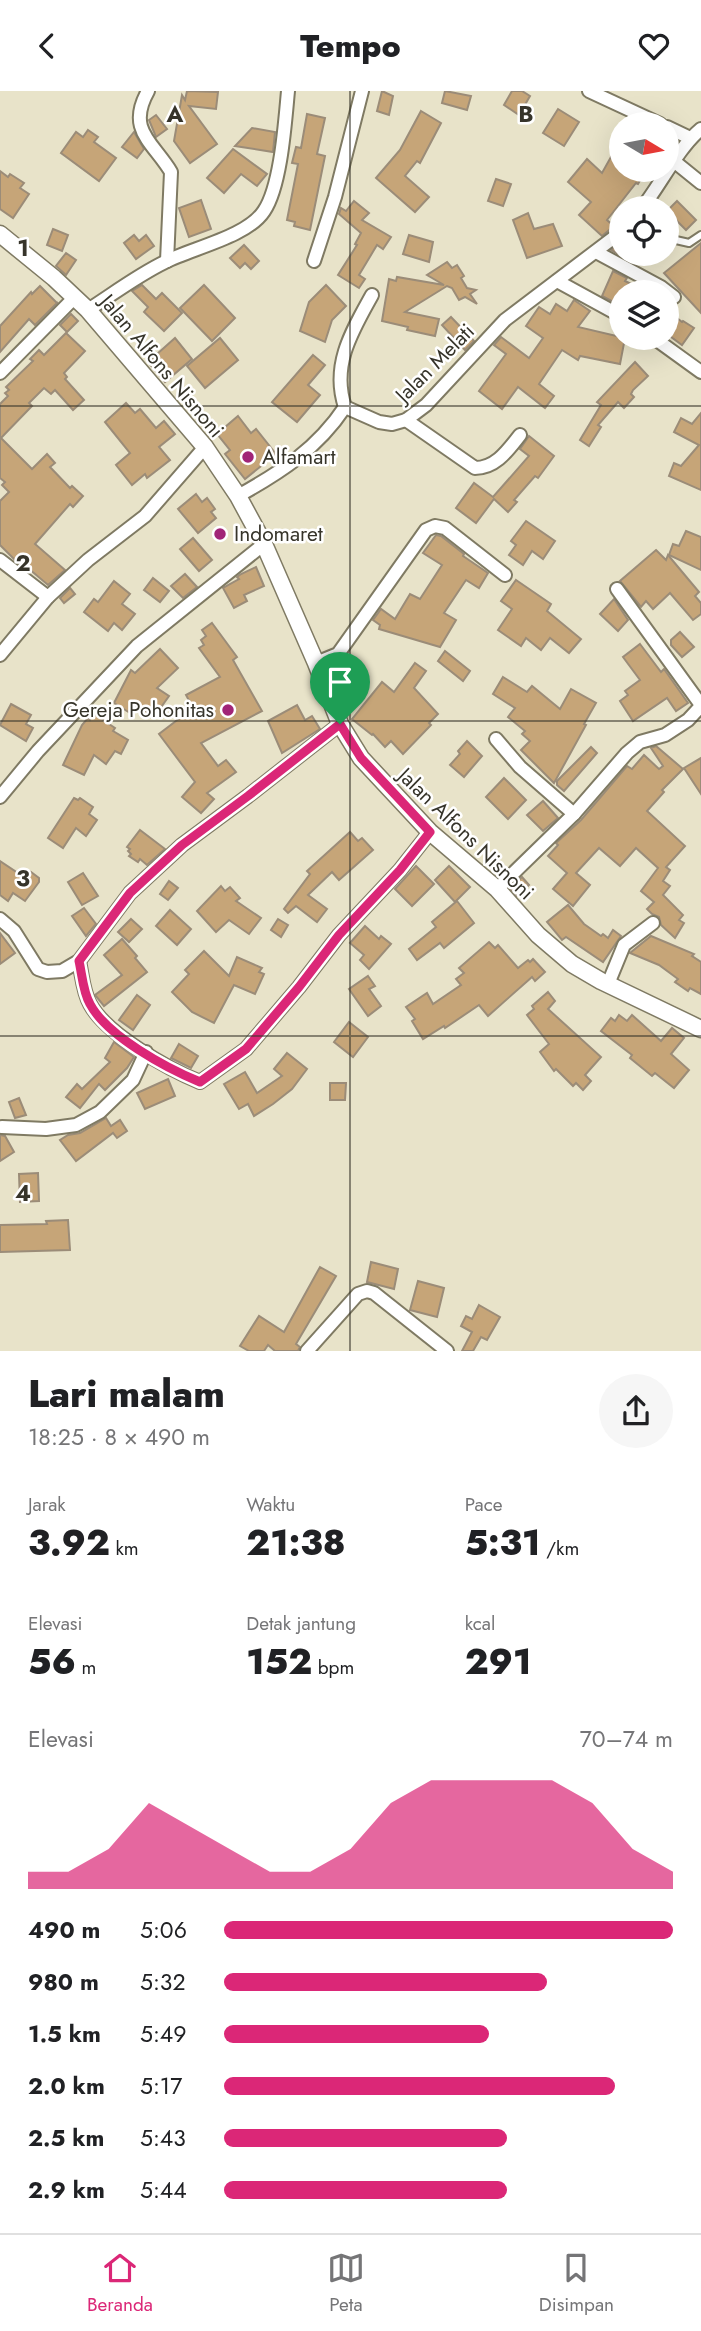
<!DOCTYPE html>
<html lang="id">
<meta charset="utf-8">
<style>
:root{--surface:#fff;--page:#f6f6f6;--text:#202124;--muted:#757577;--line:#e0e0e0;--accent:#db2777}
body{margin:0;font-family:Jost,sans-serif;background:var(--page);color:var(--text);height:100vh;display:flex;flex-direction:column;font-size:26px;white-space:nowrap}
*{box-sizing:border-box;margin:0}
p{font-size:23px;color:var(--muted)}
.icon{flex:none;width:38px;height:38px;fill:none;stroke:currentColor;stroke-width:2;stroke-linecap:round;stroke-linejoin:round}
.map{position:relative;height:1260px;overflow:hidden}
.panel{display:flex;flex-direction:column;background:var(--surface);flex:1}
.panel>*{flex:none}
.needle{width:46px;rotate:100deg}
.tools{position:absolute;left:609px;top:21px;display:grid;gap:14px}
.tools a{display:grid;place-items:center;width:70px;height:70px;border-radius:50%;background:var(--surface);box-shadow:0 7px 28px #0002;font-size:35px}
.pin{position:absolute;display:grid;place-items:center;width:60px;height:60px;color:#fff;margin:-72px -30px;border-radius:50% 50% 50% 0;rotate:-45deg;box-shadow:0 0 7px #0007}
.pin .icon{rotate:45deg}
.round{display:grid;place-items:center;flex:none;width:74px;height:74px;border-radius:37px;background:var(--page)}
.headline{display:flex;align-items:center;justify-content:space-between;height:119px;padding:0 28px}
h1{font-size:38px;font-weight:800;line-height:52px}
.metrics{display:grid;grid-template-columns:repeat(3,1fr);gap:10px;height:119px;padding:7px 28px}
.metrics div{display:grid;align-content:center}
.metrics b{font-size:35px;font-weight:800}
.metrics small{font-size:19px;font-weight:400}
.metrics p{font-size:19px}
.chart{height:196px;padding:14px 28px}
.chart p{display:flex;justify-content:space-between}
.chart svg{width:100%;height:126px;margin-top:7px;fill:var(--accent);opacity:.7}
ul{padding:0 28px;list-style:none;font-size:23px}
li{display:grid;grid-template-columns:112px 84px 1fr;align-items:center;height:52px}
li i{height:18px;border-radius:9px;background:var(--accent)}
header{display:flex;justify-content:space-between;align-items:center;height:91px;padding:0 28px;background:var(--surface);font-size:32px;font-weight:800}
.tab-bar{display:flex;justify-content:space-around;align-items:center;height:98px;border-top:2px solid var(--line);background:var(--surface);font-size:19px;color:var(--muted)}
.tab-bar a{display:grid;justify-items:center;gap:4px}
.tab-bar .current{color:var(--accent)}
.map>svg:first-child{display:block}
.building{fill:#c6a578;stroke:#9b8c78;stroke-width:2}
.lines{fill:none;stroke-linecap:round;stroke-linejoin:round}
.service-casing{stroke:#7f7a63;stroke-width:10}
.minor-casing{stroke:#7f7a63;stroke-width:16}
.secondary-casing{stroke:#7f7a63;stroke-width:19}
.service{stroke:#fff;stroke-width:6}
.minor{stroke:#fff;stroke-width:12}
.secondary{stroke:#fff;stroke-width:16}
.route-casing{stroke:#fff;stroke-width:14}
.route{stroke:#db2777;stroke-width:9}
.grid{fill:none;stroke:#36342a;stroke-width:2;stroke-opacity:0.55}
.poi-dot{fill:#a12477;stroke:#fff;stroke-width:2.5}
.labels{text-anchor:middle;stroke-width:5;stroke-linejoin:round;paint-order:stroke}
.street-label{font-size:21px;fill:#36342a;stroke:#fff}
.poi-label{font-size:21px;fill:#36342a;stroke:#fff;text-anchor:start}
.grid-label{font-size:23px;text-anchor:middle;font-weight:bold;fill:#36342a;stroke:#fff;stroke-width:5;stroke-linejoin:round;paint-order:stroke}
</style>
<header><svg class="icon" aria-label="back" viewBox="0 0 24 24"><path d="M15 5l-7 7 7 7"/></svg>Tempo<svg class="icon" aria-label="heart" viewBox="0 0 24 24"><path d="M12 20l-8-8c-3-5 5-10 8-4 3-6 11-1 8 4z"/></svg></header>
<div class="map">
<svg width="701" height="1260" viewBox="0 0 701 1260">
<rect width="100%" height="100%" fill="#e8e3c9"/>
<g class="building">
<path d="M187,0L218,1L216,18L189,15L217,53L190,72L174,50L182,4L185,9Z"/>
<path d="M382,0L393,5L389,24L377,20Z"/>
<path d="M445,0L471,5L467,19L442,12Z"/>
<path d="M512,0H522L530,5L519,24L504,14Z"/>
<path d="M558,18L579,31L564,55L543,42Z"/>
<path d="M421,20L441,32L420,72L417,70L405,85L429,106L415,121L376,87L400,59Z"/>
<path d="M307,23L325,27L317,63L325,65L310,139L294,135L295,131L287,129L298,73L292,72L296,56L301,57Z"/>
<path d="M156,24L167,38L156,46L149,29Z"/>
<path d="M252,37L275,41L273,61L235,55Z"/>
<path d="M88,39L98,46L94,51L116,67L99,90L61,62L76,41L83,46Z"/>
<path d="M134,41L144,58L137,67L122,56Z"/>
<path d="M621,48V79H646L638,93L636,92L607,129L614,135L602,145L579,124L591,111L568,91L587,68L602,82Z"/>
<path d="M233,58L267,83L257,95L241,83L224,102L207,87Z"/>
<path d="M0,80L8,86L10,83L24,92L20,97L29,103L13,127L0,118Z"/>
<path d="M496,88L511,93L503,115L488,110Z"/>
<path d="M201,109L211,138L189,146L179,117Z"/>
<path d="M354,110L369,122L362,129L391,146L383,158L377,154L359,184L365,188L359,197L338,184L357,154L355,153L361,142L339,123L341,117L346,120Z"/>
<path d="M677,110L696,129L686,139L667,120Z"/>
<path d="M528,122L534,138L553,133L562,155L527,167L513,129Z"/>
<path d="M53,138L68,144L62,160L47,154Z"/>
<path d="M134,144L139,150L146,144L154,155L136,168L124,152Z"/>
<path d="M409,144L433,151L429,171L403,163Z"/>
<path d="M621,152V163H644L637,173L611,159Z"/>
<path d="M701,152V222L664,182Z"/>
<path d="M244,154L259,170L251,178L245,172L240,177L230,167Z"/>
<path d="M66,162L76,169L66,184L56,175Z"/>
<path d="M447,171L452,177L457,174L464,185L461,187L467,197L476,199L470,203L477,213L465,206L459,209L452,197L447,195L405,221L439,228L435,245L407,239L408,236L382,230L389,188L396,190L397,186L444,194L427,184Z"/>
<path d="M613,180L627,187L625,190L648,201H621V215L602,205Z"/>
<path d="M142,194L156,208L162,202L182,222L164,240L144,221L148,216L132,200Z"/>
<path d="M204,194L235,227L212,250L180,217Z"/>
<path d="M326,194L346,215L332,229L325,251L300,240L309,211Z"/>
<path d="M40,195L57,212L58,211L35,234L29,228L0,261V235L31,201L32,203Z"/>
<path d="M574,209L590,220L578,236L625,247L620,273L580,265L578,269L562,259L539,293L554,305L545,317L518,296L502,318L479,300L506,263L494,254L501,246L529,267L543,247L526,235L539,216L550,223L556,213L567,220Z"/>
<path d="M667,219L682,231L683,230L694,237L682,254L667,243Z"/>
<path d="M71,223L78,230L67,241L60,234Z"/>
<path d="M451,226L474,250L465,259L442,234Z"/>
<path d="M66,242L85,260L64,282L67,286L65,288L84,309L73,319L55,299L51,303L44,297L29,312L32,315L1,347L32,378L47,363L55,372L50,376L70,397L72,395L83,405L73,416L70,413L35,453L65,479L48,494L28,477L27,479L18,472L0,454V410L9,401L2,394L5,391L0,387V313L8,305L5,302L9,299L6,296L33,270L30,268L39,259L44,264Z"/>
<path d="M175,247L192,268L165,291L148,271Z"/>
<path d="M220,247L238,269L205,297L187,275Z"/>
<path d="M313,264L325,274L308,294L320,304L297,331L272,311Z"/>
<path d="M635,271L648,285L633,299L631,303L634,306L624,317L618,311L598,334L601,336L589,355L580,349L601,314L597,311Z"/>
<path d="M126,312L135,322L140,318L156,337L164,330L175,343L159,356L170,369L147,387L145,383L132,394L116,374L130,362L105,331Z"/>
<path d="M701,322V399L669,385L674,372L681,375L699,354L674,341L681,327L692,333Z"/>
<path d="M238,325L251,342L256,338L276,363L245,388L225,363L230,359L217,343Z"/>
<path d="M529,345L554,365L538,387L535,385L514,409L517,411L508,421L494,408L476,432L456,417L474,392L493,406L529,365L520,358Z"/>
<path d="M196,403L202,411L207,407L215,418L211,421L216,427L198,442L178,418Z"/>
<path d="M526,430L555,450L543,468L532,460L523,474L509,464L516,454L511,450Z"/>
<path d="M686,440L701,446V479L669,464L673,453L679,455Z"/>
<path d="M436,444L441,445L464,463L463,465L488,482L479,497L466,489L444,522L456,529L440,556L379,538L380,534L373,529L381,518L395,528L410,503L420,508L442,474L423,462Z"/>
<path d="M193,447L212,469L199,480L180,458Z"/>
<path d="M656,459L666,469L668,464L699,501L695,505L701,512V523L693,529L670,502L653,518L646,510L641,516L620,490Z"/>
<path d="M256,476L264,495L244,504L247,510L234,517L223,497L239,488L237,486L241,483Z"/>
<path d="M185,483L197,496L183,507L171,495Z"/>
<path d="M153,487L169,500L160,511L144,499Z"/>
<path d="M516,489L551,513L547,520L581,548L569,562L550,547L541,559L526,547L521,555L498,539L512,518L501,510Z"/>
<path d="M114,490L130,503L122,513L135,523L122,539L114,532L108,540L84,521L94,508L98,511Z"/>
<path d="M70,497L75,503L64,512L60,507Z"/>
<path d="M614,508L628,529L618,540L600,523Z"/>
<path d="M212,532L237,566L233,569L262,620L201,652L218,675L226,669L236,681L207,702L214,708L201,722L182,706L195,691L159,643L193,617L186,604L220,586L199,557L204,554L201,549L206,545L202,539Z"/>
<path d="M680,541L694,556L682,566L671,554V549Z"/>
<path d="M640,553L661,581L664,578L688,612L676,620L667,607L633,630L620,610L628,604L625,600L640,589L623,566Z"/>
<path d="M160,558L178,577L157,597L169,605L154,626L136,613L130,622L114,612L131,579L135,582Z"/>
<path d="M445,560L470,580L463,590L438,570Z"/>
<path d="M415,572L426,580L414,597L438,623L429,632L431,634L403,663L391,650L385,656L373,643L372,644L352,628L382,591L394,601Z"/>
<path d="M503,586L527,601L532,595L560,618L571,598L596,612L584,633L586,634L554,692L521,659L530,650L522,643L525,640L508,626L515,617L493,603Z"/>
<path d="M11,613L31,624L26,633L33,637L26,650L0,634Z"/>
<path d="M297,614L305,629L312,625L320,638L282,662L268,630Z"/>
<path d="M94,623L115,637L113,640L128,649L121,663L115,660L106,673L94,664L84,684L63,674L82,634L88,627L90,629Z"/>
<path d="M467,650L482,665L464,686L450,674L460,663L458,660Z"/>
<path d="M656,655L683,678L662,699L664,701L647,720L685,755L666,776L670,779L663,790L670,795L663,804L683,824L679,829L684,832L675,847L661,834L659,826L652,823L647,818L654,811L641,800L658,777L636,757L620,775L599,757L576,782L590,794L573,815L553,798L567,782L548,765L558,754L556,752L581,729L627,675L632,678L644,664L659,678L663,675L651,657Z"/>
<path d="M591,656L597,662L564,700L557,694V690Z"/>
<path d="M701,667V703L684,677Z"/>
<path d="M504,687L526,709L508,728L486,706Z"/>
<path d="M74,707L78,709L80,707L93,716L89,723L97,729L86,745L76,737L63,757L48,747Z"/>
<path d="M543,710L558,727L543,740L527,724Z"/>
<path d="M140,739L165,758L147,774L140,768L138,771L129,765L131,763L128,760L130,758L127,756Z"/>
<path d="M350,741L358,750L362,747L373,759L339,789L332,781L308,804L327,818L317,831L296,815L288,822L284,818L310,783L307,780Z"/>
<path d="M0,770L27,788L31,781L39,787V791L25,810L13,802L8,810L0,804Z"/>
<path d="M416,775L434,793L412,815L395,798Z"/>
<path d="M449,775L470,796L455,811L435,789Z"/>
<path d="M83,782L98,805L82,814L68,791Z"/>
<path d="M522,786L529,794L517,805L510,797Z"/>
<path d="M169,790L178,797L168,809L160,803Z"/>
<path d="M221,795L225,800L230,796L240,807L236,810L261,827L249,843L229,829L216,841L197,820Z"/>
<path d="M457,810L474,832L444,857L440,852L417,869L409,858L436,836L432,831Z"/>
<path d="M568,814L584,833L601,845L603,843L608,847L613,839L621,845L603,871L566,846L562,849L547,831Z"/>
<path d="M84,817L96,833L86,845L72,825Z"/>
<path d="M170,819L191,838L177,854L156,835Z"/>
<path d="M131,828L142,838L129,851L118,841Z"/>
<path d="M278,828L288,834L281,846L271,839Z"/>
<path d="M365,835L379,848L381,845L391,853L369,878L360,869L364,864L350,852Z"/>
<path d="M0,842L15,862L0,873Z"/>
<path d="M651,845L694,863L692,865L701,871V903L690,897L688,900L675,891L678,888L659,874L630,862Z"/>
<path d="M122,848L137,865L135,867L147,881L104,915L95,904L122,884L104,864Z"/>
<path d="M489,851L495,857L498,854L518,877L528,869L530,871L533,868L545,881L535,890L532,886L488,925L479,914L445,937L444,935L423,948L412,930L415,928L406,916L427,902L433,913L461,894L456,888L464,882L459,877Z"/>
<path d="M204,860L229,885L237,866L262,877L259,881L264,883L255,903L234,894L214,932L192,921L172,901L189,883L185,879Z"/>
<path d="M368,885L375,895L369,898L381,915L368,925L349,898Z"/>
<path d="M548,901L555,910L548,918L601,966L585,984L591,990L583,999L576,992L573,995L556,978L554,980L540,961L549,953L527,924L534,918L532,915Z"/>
<path d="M137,904L150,914L133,939L119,929Z"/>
<path d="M619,924L627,930L632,924L661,950L672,937L684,947L671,963L689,979L674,997L655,982L652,985L630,967L632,964L601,940L611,927L615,930Z"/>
<path d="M349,931L368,946L353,966L334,951Z"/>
<path d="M114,951L134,966L127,977L105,999L99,993L80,1017L66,1006L77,993L82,998L110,971L105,967Z"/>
<path d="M179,953L198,965L191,977L171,967Z"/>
<path d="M287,962L307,978L292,998L273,1013L254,1025L248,1013L239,1018L224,993L245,981L257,1002L282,985L274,978Z"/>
<path d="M168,988L175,1005L145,1018L137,1002Z"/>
<path d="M330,992H346L345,1009H330Z"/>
<path d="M19,1007L26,1024L15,1027L9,1011Z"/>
<path d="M106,1027L111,1035L120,1029L127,1040L117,1047L113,1042L76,1070L60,1049L68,1044L80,1042Z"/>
<path d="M0,1044L5,1045L14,1061L0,1070Z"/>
<path d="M38,1082L39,1110L20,1111L19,1083Z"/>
<path d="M68,1129L70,1159L0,1161V1134L47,1133L46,1130Z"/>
<path d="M371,1171L398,1178L394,1198L367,1191Z"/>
<path d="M320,1176L336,1185L296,1253L300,1256L298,1260H275L268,1254L264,1260H249L240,1255L259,1225L284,1241Z"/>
<path d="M418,1190L444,1197L437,1226L410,1219Z"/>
<path d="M479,1214L500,1226L487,1249L481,1246L473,1260H462L472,1241L461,1235L466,1225L472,1228Z"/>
</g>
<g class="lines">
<defs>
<path id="service" d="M667,147L689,152L701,144"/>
<g id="minor">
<path d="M148,0C126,39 153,51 171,81L167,170"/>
<path d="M589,0L660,33"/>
<path d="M667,36L690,47"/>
<path d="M675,71L701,92"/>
<path d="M642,117C661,93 678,57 701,38"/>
<path d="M596,161L661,196L674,206"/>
<path d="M314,170L335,106L362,0"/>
<path d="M557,190L621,225"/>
<path d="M88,219C113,203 138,184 165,171C192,157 247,146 264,120C281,95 285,31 288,0"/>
<path d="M654,247L701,281"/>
<path d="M0,282L75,206"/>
<path d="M345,316C331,274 352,240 372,204"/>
<path d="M406,329L475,377C496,377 508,359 520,344"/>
<path d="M238,405C281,381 317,358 345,316L379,331L392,333L406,329L426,314L505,229L621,141"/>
<path d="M0,469L48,506L88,469L145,425L205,356"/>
<path d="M617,498L701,614"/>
<path d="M0,564L48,506"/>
<path d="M316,572L338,563L426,439L435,435L445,437L505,484"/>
<path d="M496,648L520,676L574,723"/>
<path d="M0,706L38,660L137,555L264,453"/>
<path d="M497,798L574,723L627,662L640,651L665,644L688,629L701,615"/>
<path d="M0,828L14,840L38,878L47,881L62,880L79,870L130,802L182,754L248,705L340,633"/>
<path d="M79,870C82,883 83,901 90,913C106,943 168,978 200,991L246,958L299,896L339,844L400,779L430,741"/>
<path d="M608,893L624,854L653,832"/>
<path d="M2,1036L46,1038L76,1034L100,1021L133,989L146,961"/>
<path d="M307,1260L358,1203L367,1200L374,1202L447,1260"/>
</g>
<path id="secondary" d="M0,143L54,187L88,219L205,356L238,405L264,453L316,572L340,633L361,667L430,741L497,798L538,844L572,873L601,890L701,938"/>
</defs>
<use href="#service" class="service-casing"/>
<use href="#minor" class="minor-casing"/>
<use href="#secondary" class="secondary-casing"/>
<use href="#service" class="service"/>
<use href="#minor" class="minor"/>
<use href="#secondary" class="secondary"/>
</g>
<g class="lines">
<defs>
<path id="route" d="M340,633L361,667L430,741L400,779L339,844L299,896L246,958L200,991C166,977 107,945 90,913C83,901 82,883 79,870L130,802L182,754L248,705Z"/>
</defs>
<use href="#route" class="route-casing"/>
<use href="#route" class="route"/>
</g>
<path class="grid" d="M350,0V1260M0,315H701M0,630H701M0,945H701"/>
<g class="poi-dot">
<circle cx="248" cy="366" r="7"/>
<circle cx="220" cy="443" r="7"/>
<circle cx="228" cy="619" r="7"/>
</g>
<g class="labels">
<g class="street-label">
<text transform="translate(435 272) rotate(-45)" y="7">Jalan Melati</text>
<text transform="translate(162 275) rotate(50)" y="7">Jalan Alfons Nisnoni</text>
<text transform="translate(466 743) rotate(44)" y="7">Jalan Alfons Nisnoni</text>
</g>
<g class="poi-label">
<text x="262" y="373">Alfamart</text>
<text x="234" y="450">Indomaret</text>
<text x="214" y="626" text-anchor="end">Gereja Pohonitas</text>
</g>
</g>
<g class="grid-label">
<text x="175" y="31">A</text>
<text x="526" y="31">B</text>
<text x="23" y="165">1</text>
<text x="23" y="480">2</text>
<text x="23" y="795">3</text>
<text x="23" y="1110">4</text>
</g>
</svg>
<div class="tools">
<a><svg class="needle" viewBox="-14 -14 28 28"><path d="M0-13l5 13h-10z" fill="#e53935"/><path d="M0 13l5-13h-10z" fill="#757577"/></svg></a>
<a><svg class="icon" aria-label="locate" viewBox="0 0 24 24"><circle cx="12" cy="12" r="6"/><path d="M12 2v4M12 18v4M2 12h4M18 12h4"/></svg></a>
<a><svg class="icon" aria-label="layers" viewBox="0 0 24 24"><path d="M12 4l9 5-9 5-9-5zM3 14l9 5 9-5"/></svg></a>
</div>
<div class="pin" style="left:340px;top:633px;background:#1e9e55"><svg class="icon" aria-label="arrive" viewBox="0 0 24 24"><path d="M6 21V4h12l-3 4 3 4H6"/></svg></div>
</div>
<section class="panel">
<div class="headline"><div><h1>Lari malam</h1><p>18:25 · 8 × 490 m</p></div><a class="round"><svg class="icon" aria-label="share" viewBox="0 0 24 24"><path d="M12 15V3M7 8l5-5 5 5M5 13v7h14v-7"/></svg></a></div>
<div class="metrics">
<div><p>Jarak</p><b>3.92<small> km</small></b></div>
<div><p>Waktu</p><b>21:38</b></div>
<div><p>Pace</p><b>5:31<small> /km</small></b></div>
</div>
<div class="metrics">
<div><p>Elevasi</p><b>56<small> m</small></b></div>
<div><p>Detak jantung</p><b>152<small> bpm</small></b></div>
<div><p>kcal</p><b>291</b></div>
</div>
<div class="chart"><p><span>Elevasi</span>70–74 m</p>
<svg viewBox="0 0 160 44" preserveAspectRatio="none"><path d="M0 44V38L10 38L20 30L30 14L40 22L50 30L60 38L70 38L80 30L90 14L100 6L110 6L120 6L130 6L140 14L150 30L160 38V44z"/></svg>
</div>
<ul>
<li><b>490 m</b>5:06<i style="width:100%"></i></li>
<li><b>980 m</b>5:32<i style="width:72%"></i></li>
<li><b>1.5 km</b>5:49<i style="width:59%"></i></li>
<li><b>2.0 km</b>5:17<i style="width:87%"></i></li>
<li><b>2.5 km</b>5:43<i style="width:63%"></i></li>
<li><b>2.9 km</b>5:44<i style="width:63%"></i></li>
</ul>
</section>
<nav class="tab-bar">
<a class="current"><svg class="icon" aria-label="home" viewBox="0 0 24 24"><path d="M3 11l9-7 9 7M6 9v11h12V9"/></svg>Beranda</a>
<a><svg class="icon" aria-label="map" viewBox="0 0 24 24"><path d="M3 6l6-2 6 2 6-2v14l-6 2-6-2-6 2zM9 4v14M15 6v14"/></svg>Peta</a>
<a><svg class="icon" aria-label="saved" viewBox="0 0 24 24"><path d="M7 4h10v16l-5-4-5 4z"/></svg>Disimpan</a>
</nav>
